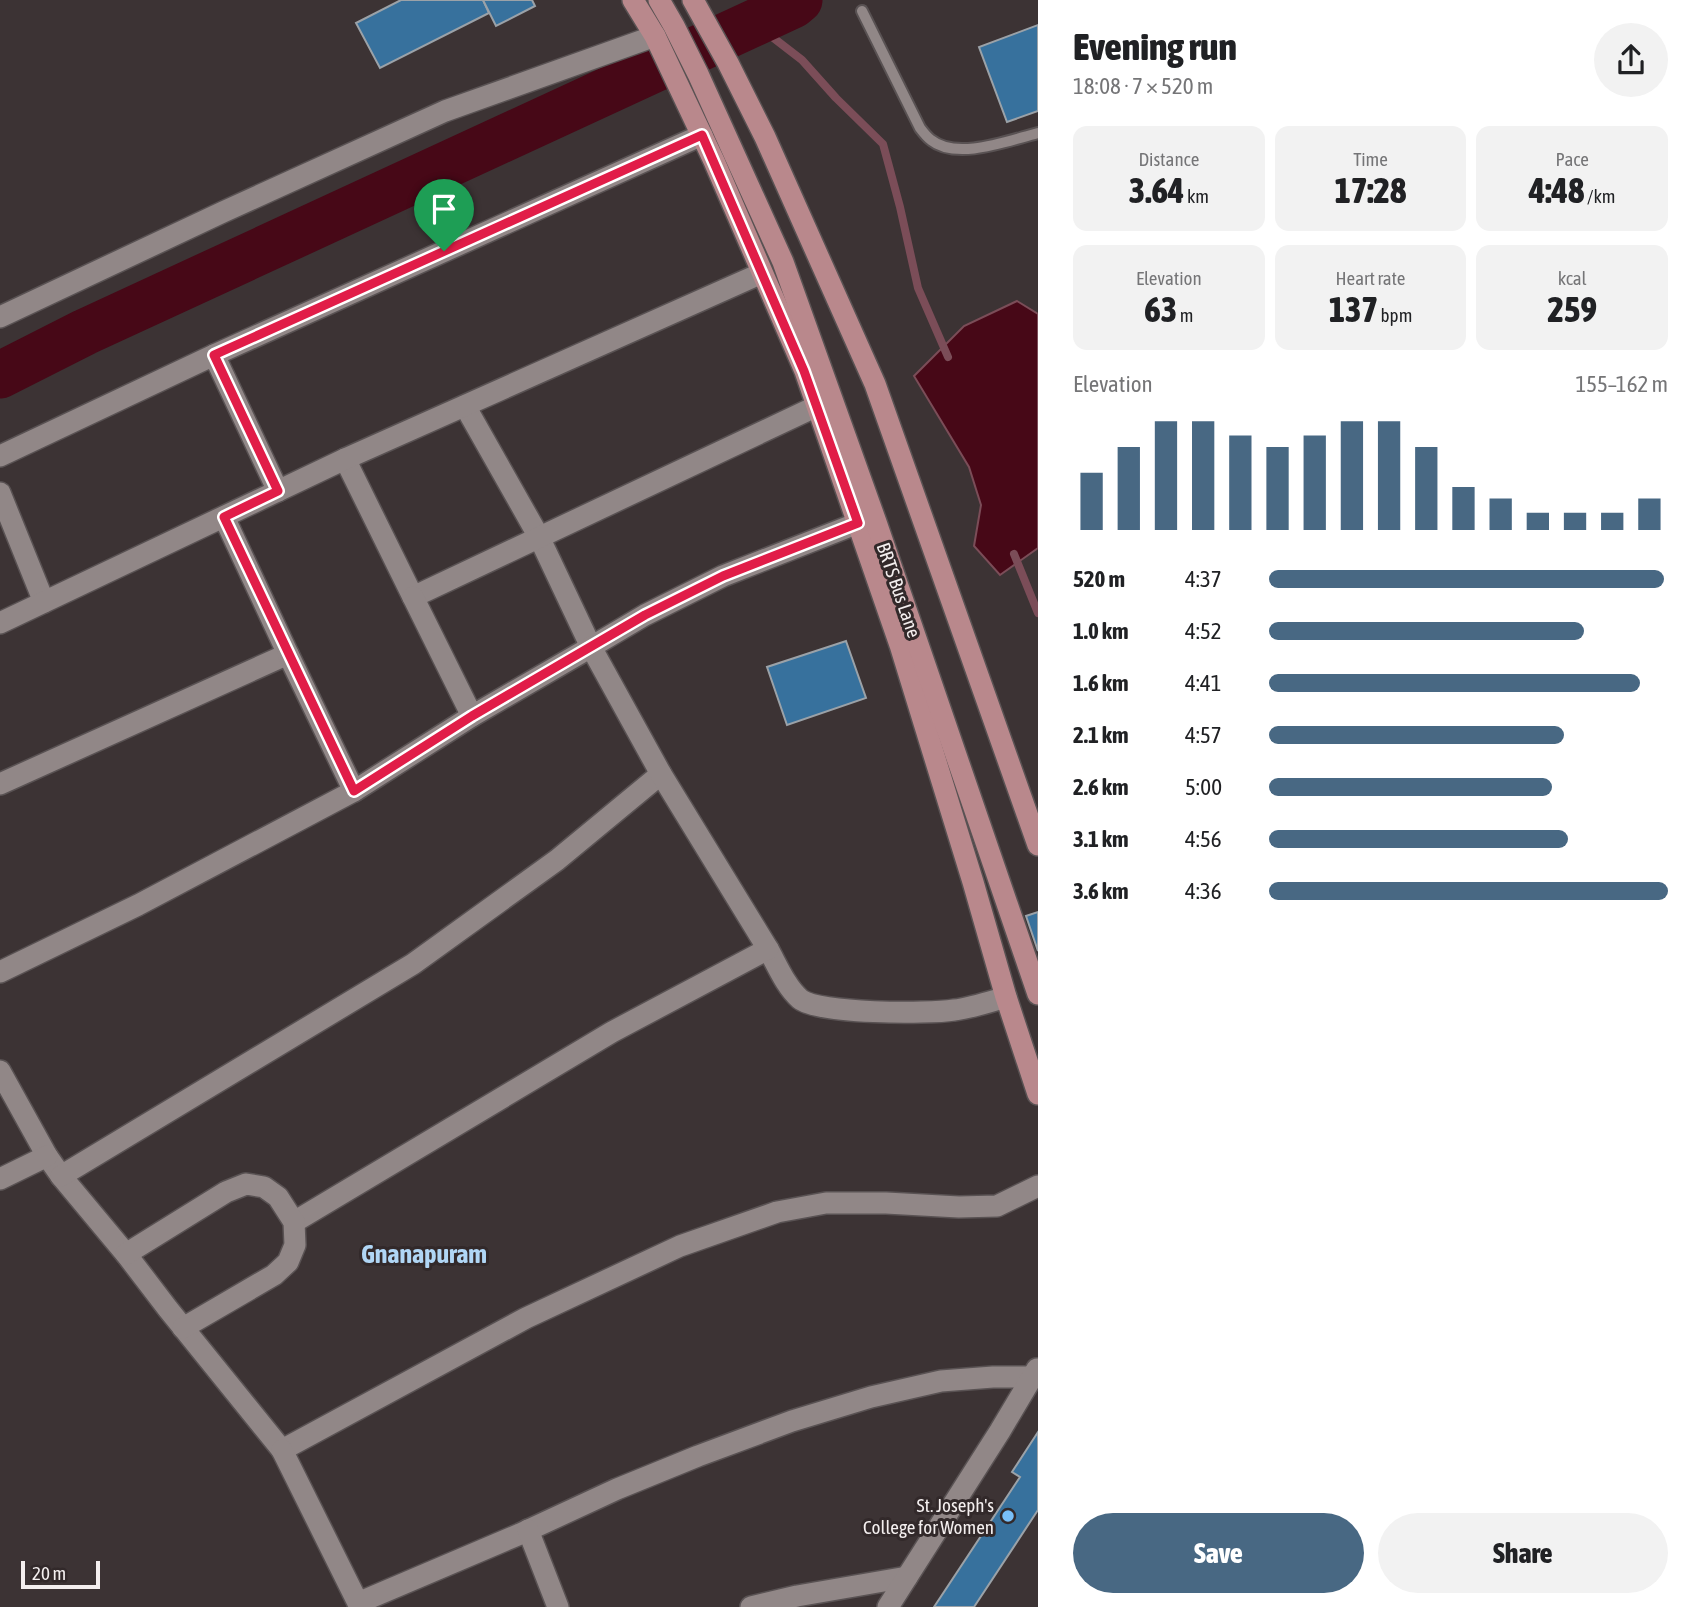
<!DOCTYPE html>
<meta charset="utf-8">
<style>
:root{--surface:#fff;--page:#f2f2f2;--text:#202124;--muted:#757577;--accent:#486883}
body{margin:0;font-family:"Asap Condensed",sans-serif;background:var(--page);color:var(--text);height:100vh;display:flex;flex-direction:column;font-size:26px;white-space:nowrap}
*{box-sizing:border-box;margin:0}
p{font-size:23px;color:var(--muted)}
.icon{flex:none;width:38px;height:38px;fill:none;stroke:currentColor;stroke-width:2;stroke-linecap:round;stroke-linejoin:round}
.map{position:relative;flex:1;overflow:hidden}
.sheet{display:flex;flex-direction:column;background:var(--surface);width:665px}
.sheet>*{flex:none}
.scale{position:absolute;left:21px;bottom:18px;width:79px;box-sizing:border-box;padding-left:7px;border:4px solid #f4efef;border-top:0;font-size:19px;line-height:24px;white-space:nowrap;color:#f4efef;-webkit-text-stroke:5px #32292a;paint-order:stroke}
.pin{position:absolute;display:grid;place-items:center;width:60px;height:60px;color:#fff;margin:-72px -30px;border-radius:50% 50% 50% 0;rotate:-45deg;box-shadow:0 0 7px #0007}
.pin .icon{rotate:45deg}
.round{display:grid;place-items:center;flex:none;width:74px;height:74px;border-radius:37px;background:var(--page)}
.summary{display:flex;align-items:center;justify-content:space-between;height:119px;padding:0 35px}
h1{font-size:38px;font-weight:800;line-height:52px}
.stats{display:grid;grid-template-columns:repeat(3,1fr);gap:10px;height:119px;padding:7px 35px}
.stats div{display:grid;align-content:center;border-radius:14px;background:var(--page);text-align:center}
.stats b{font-size:35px;font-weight:800}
.stats small{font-size:19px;font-weight:400}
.stats p{font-size:19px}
.chart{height:196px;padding:14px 35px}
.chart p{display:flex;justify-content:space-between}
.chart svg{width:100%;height:126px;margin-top:7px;stroke:var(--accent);stroke-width:6}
.cta{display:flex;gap:14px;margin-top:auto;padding:14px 35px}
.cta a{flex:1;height:80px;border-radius:42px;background:var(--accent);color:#fff;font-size:28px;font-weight:800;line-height:80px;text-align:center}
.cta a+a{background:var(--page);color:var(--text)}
ul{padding:0 35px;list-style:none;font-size:23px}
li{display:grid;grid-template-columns:112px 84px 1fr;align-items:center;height:52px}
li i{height:18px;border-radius:9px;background:var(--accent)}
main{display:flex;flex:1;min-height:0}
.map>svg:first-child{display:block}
.water{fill:#470817;stroke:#7b4d58;stroke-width:2}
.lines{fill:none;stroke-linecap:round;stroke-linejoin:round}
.stream{stroke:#7b4d58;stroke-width:8}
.river{stroke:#470817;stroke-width:47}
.building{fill:#37719d;stroke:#9ba2a8;stroke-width:2}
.lane-casing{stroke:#595253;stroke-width:14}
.street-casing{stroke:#595253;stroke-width:24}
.primary-casing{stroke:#595253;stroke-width:24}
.lane{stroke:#918787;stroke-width:10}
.street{stroke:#918787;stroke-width:21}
.primary{stroke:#b9888c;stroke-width:21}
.route-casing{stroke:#fff;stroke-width:14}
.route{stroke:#e11d48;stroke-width:9}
.poi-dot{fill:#78bff8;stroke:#32292a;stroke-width:2.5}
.labels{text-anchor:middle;stroke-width:6;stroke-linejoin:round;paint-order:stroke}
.street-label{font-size:19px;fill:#f4efef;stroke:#32292a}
.poi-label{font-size:19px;fill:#f4efef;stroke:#32292a;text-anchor:end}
.district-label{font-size:26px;font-weight:bold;fill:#b0d6f5;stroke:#32292a}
</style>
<main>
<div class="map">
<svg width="1038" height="1607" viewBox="0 0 1038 1607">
<rect width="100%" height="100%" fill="#3c3334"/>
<path class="water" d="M1017,301L1038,314V548L1000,575L974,546L981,505L969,467L914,376L964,326Z"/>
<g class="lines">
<g class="stream">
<path d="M754,23L802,60L836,98L883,144L900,207L918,288L948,357"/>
<path d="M1014,554L1038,613"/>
</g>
<path class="river" d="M0,375L85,332L793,5L799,0"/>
</g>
<g class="building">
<path d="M401,0H483L489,13L380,68L356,23Z"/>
<path d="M483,0H532L535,6L496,26Z"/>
<path d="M1038,25V111L1007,122L979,47Z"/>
<path d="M846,641L866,698L787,725L767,667Z"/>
<path d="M1038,912V951L1026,916Z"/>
<path d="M1038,1432V1510L974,1607H934L1020,1477L1012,1472Z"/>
</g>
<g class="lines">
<defs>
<path id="lane" d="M862,11L920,128C923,132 927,137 931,140C957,161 1010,140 1038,133"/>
<g id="street">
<path d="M0,317L223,212L445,111L655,36"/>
<path d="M214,355L278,491"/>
<path d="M465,406L539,537L591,647L645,615L723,576L858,523"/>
<path d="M0,456L214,355L702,135"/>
<path d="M345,459L413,597L817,406"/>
<path d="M0,493L44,602"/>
<path d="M0,623L345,459L762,273"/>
<path d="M0,784L288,654L224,517"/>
<path d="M354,791L472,716"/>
<path d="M768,949C777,965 786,987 800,999C818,1014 928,1014 954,1010C971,1008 989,1002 1006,997"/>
<path d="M0,972L138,905L354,791L288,654"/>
<path d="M0,1071L47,1156L61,1176L126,1254L168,1309L282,1450L526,1318L680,1246L777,1212L826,1203H886L959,1207L997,1206L1038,1186"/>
<path d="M61,1176L413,964L557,860L661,774"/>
<path d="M0,1179L47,1156"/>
<path d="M294,1222L612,1032L768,949L661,774L591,647L472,716L413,597"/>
<path d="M126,1254L226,1192L246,1184L264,1187L278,1197L294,1222L295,1245L288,1262L274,1275L183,1328"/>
<path d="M282,1450L358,1603L520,1534L617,1489L698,1456L792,1421L871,1397L941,1381L993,1377H1031"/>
<path d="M528,1530L558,1607"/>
<path d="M751,1607L797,1596L907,1577"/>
<path d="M888,1607L1000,1431L1037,1369"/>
</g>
<g id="primary">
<path d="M633,0L655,36L714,161L805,371L900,645L973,882L1006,997L1038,1094"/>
<path d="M659,0L674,26L698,74L783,262L876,522L1038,994"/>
<path d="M693,0L728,63L765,137L875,384L1038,845"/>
</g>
</defs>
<use href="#lane" class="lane-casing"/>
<use href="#street" class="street-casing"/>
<use href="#primary" class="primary-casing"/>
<use href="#lane" class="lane"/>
<use href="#street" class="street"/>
<use href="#primary" class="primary"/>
</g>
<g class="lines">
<defs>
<path id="route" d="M702,135L804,371L858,523L723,576L645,615L472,716L354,791L224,517L278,491L214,355Z"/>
</defs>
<use href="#route" class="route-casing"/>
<use href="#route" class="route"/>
</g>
<circle class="poi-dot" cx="1008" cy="1516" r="7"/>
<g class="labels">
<g class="street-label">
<text transform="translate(899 590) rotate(71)" y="7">BRTS Bus Lane</text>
</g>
<g class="poi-label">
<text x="994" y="1512">St. Joseph's<tspan x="994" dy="22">College for Women</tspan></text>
</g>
<g class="district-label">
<text x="424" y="1263">Gnanapuram</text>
</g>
</g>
</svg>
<div class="scale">20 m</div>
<div class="pin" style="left:444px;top:251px;background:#1e9e55"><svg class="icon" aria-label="arrive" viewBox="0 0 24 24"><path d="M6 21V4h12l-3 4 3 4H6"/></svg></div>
</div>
<section class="sheet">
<div class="summary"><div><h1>Evening run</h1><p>18:08 · 7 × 520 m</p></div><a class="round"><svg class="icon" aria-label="share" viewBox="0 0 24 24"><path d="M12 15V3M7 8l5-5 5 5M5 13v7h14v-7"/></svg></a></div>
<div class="stats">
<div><p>Distance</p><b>3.64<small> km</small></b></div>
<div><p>Time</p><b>17:28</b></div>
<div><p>Pace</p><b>4:48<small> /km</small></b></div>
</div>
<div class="stats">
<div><p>Elevation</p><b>63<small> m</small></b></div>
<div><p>Heart rate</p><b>137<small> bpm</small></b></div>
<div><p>kcal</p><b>259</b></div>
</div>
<div class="chart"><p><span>Elevation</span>155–162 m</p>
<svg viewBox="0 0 160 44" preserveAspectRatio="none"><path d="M5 44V24M15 44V15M25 44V6M35 44V6M45 44V11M55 44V15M65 44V11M75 44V6M85 44V6M95 44V15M105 44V29M115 44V33M125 44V38M135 44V38M145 44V38M155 44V33"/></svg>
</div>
<ul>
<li><b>520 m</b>4:37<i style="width:99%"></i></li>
<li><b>1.0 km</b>4:52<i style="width:79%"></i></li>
<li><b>1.6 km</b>4:41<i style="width:93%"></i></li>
<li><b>2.1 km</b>4:57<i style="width:74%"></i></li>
<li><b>2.6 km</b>5:00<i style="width:71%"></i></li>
<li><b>3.1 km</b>4:56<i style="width:75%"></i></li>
<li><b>3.6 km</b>4:36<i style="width:100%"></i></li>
</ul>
<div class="cta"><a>Save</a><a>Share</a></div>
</section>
</main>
